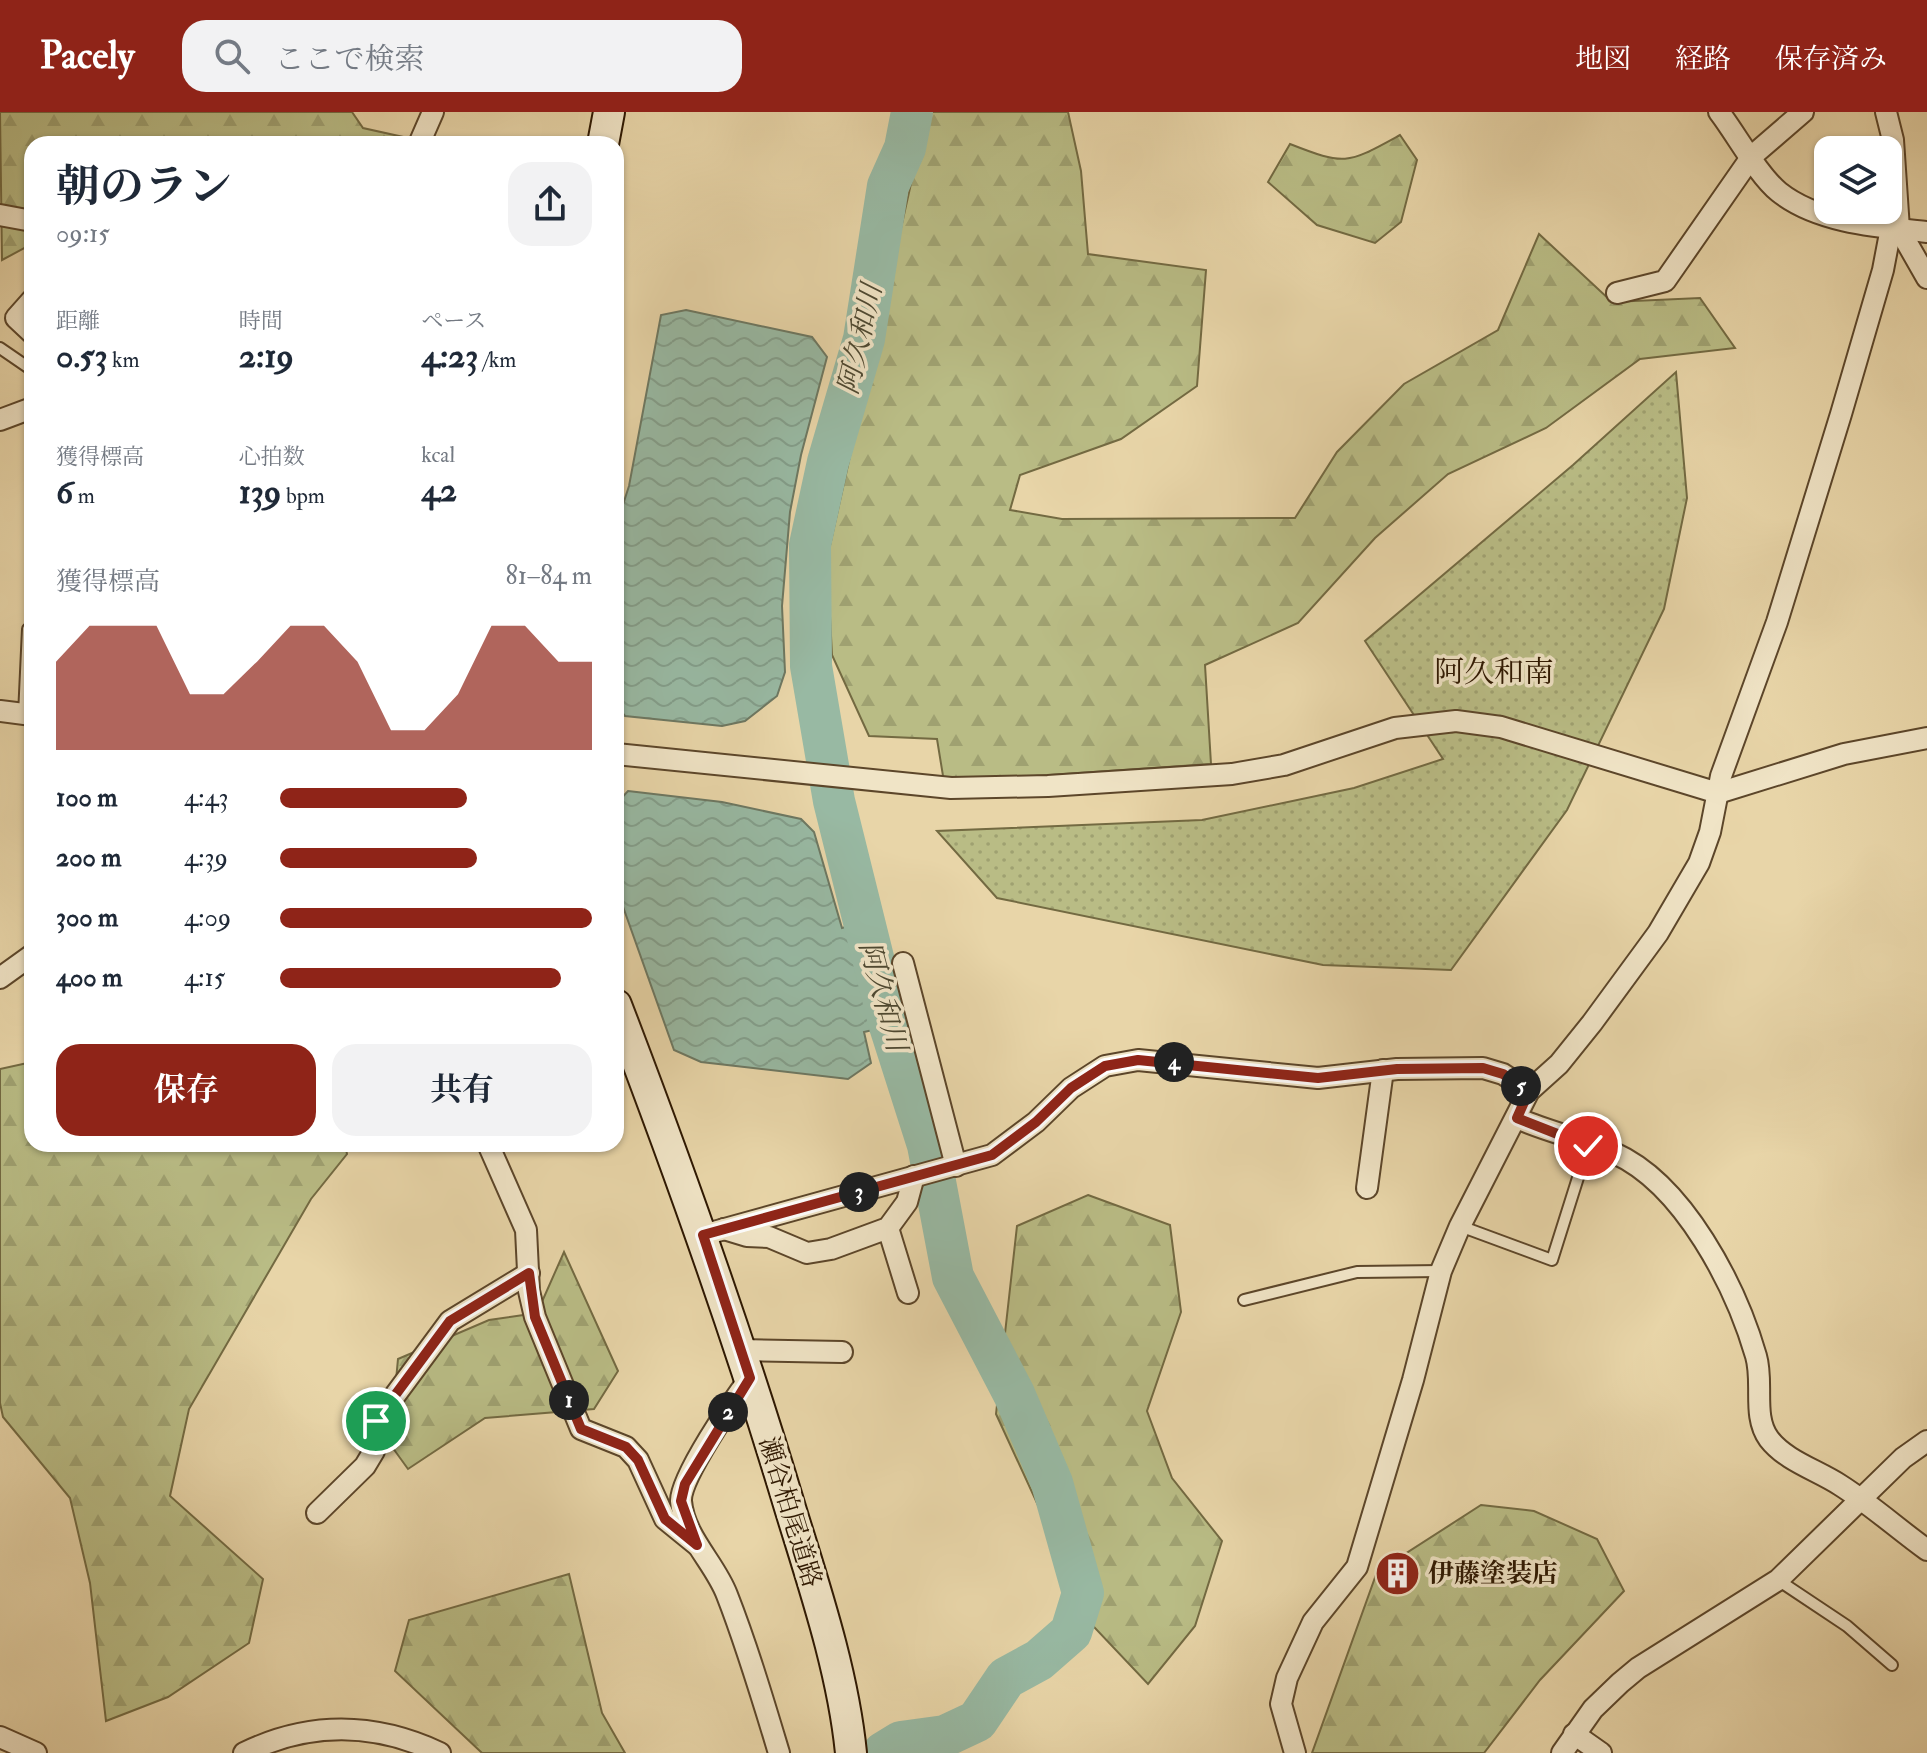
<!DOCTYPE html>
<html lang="ja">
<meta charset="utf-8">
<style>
:root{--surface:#fff;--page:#f2f2f3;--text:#1f2937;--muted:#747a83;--accent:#8f2418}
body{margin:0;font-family:"IM FELL Double Pica","Noto Serif JP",serif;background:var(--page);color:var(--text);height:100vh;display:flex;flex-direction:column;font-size:30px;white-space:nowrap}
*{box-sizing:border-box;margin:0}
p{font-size:26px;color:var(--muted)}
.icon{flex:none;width:44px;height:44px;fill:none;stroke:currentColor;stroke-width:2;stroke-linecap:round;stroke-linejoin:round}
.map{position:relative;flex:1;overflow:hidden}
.details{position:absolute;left:24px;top:24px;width:600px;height:1016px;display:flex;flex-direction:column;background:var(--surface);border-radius:24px;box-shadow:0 2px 6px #0004}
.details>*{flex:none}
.fabs{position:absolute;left:1814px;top:24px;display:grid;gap:16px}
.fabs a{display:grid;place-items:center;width:88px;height:88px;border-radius:16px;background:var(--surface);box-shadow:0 2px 6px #0004;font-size:40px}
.pin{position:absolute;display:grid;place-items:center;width:68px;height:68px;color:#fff;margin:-34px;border:4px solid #fff;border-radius:50%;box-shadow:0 2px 8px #0007}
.km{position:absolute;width:40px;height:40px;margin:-20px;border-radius:50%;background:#222;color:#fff;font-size:22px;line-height:40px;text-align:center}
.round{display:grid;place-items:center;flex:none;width:84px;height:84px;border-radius:24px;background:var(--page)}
.summary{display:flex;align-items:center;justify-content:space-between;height:136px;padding:0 32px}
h1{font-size:44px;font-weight:700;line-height:60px}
.stats{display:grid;grid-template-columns:repeat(3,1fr);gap:12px;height:136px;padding:8px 32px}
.stats div{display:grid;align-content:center}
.stats b{font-size:34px;font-weight:700}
.stats small{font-size:22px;font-weight:400}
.stats p{font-size:22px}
.chart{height:224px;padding:16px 32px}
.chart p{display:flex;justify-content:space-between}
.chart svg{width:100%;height:144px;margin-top:8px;fill:var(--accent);opacity:.7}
.cta{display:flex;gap:16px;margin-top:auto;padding:16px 32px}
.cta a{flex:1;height:92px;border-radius:24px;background:var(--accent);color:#fff;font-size:32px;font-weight:700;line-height:92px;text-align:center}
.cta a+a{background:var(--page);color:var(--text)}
ul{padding:0 32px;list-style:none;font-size:26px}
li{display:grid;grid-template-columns:128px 96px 1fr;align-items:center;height:60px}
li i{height:20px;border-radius:10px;background:var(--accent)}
header{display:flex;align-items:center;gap:48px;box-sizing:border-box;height:112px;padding:0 40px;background:var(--accent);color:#fff}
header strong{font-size:38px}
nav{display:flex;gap:44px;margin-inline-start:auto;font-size:28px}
.search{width:560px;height:72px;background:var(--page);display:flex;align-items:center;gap:20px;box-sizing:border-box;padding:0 28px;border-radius:24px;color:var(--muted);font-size:30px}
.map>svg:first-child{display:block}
.grass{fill:url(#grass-dots);stroke:#736a42;stroke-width:2}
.forest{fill:url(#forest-firs);stroke:#736a42;stroke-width:2}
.water{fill:url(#water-waves);stroke:#6d7862;stroke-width:2}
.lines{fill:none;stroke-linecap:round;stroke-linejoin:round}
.river{stroke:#98b9a3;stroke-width:42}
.lane-casing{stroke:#5c462a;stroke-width:14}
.street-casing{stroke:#5c462a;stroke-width:24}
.secondary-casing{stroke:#2d1700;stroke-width:34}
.lane{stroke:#f0e4c6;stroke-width:10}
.street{stroke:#f0e4c6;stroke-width:20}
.secondary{stroke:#f0e4c6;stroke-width:30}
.route-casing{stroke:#fff;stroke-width:16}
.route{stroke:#8f2418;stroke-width:10}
.labels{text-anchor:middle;stroke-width:7;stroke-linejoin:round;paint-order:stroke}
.street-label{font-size:26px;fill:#2d1700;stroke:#f0e4c6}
.poi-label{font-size:26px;font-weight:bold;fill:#2d1700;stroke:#f0e4c6;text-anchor:start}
.water-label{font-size:28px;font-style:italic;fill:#4d4831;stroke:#f0e4c6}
.quarter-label{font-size:30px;fill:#2d1700;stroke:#f0e4c6}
</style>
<header>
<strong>Pacely</strong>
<div class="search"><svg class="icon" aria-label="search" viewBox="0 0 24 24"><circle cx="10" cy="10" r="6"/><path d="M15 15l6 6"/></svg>ここで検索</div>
<nav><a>地図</a><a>経路</a><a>保存済み</a></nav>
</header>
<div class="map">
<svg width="1927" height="1641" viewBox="0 0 1927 1641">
<defs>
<pattern id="grass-dots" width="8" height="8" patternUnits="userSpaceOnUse" patternTransform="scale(2)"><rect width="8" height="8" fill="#b9bc85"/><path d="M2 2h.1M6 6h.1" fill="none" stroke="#9fa171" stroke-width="1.8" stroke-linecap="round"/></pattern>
<pattern id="forest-firs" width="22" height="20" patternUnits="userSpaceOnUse" patternTransform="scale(2)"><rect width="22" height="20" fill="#b9bc85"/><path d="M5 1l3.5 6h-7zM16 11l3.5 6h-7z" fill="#9fa171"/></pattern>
<pattern id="water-waves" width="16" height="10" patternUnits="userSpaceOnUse" patternTransform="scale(2)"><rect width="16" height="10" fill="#98b9a3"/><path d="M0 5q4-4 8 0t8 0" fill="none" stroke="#839e8b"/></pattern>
</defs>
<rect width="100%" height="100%" fill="#e8d5a8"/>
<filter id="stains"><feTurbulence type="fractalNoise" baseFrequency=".0025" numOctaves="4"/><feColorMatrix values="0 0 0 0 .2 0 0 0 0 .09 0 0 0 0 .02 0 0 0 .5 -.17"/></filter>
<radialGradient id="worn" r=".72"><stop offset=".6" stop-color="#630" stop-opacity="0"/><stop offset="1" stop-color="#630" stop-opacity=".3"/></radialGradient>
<path class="grass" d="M1676,260L1687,386L1664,497L1567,698L1451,858L1323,853L997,786L937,719L1202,708L1354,676L1443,647L1365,529L1573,353Z"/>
<g class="forest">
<path d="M0,0H352L363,16L435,32H32V132L2,148Z"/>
<path d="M927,0H1068L1081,59L1088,142L1206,158L1197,274L1121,327L1020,363L1010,398L1062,407L1295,406L1337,340L1404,272L1498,218L1539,122L1612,190L1700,186L1735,236L1640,247L1546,316L1448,362L1375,426L1298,511L1205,553L1211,652L944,670L937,627L869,624L832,543L827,447Z"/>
<path d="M1400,23L1417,48L1401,110L1375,131L1317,113L1268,70L1290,32C1346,54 1347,52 1400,23Z"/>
<path d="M32,950V1032H345L347,1042L311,1087L189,1297L170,1384L263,1467L249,1531L168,1585L106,1609L90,1471L70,1386L3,1305L0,1291V957Z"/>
<path d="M1088,1083L1170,1113L1181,1200L1147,1299L1172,1366L1222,1429L1195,1514L1148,1572L1094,1515L996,1302L1017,1114Z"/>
<path d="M564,1140L618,1259L594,1297L485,1306L408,1357L390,1332L398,1247L489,1208L537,1201Z"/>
<path d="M1481,1393L1534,1399L1597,1427L1624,1479L1540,1568L1484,1641H1312L1377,1460Z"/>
<path d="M569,1462L602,1601L625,1641H482L395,1559L409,1508Z"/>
</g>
<g class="water">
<path d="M686,198L812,225L827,245L801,343L790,400L782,494L785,560L777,584L745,609L722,614L625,604L616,593V414L629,374L661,203Z"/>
<path d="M628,679L722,690L801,707L814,720L842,816L863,810L890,914L864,920L871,951L848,967L701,950L674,938L616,775V692Z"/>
</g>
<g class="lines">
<path class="river" d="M883,1641L901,1630L945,1624L977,1609L1006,1566L1039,1548L1071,1520L1083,1481L1052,1371L1014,1282L953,1165L928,1033L890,914L834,689L811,554L810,433L828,350L864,227L888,74L905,36L912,0"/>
<defs>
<g id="lane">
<path d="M0,236L32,258"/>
<path d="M24,603L28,517H32"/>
<path d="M1460,1114L1552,1148L1588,1034"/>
<path d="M1244,1188L1357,1160L1441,1159"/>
<path d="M1778,1468L1847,1514L1892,1553"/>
</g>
<g id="street">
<path d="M1719,0C1736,22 1758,63 1779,80C1818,111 1879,115 1927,120"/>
<path d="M1886,0L1893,28L1899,117L1927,166"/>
<path d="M419,32L433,0"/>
<path d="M0,103L32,109"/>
<path d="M1617,181L1665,169L1752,44L1803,0"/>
<path d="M32,188L16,206L32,221"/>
<path d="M0,308L32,296"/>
<path d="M0,599L32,603"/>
<path d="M616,642L951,676L1048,674L1232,662L1284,653L1395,616L1456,609L1501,615L1718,681L1844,642L1927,626"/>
<path d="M903,851L956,1054"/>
<path d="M0,866L32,843"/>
<path d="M1517,1006C1548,1020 1583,1027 1614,1041C1684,1072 1736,1175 1756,1244C1764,1271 1752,1304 1769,1327C1786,1349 1817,1358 1840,1373C1870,1392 1898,1417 1927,1438"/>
<path d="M488,1032L526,1118L529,1179L535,1205L581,1317L626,1335L638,1348L665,1407L697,1433"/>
<path d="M1367,1076L1383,958"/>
<path d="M888,1116L908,1181"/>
<path d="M724,1117L747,1124L769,1125L807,1141L831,1137L888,1116L907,1090L914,1064"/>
<path d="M703,1123L992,1043L1036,1010L1071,976L1105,954L1138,948L1318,966L1397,957L1483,956L1503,962L1529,979"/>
<path d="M741,1238L842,1240"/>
<path d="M750,1266C734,1287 680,1366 681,1389C684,1425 715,1451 727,1483C747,1534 763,1588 779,1641"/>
<path d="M317,1401L365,1354L374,1339L376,1309L450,1209L529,1161"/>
<path d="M1574,1622L1601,1641"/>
<path d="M0,1625L36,1641"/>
<path d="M244,1641C310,1609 374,1610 440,1641"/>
<path d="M1295,1641L1281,1592L1287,1566L1313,1510L1357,1455L1413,1268L1441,1159L1460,1114L1529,979L1559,952L1592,911L1658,821L1699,751L1710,720L1721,664L1777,510L1841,302L1883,158L1891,116"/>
<path d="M1562,1641L1593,1597L1620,1571L1638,1556L1778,1468L1903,1346L1927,1329"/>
</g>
<g id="secondary">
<path d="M603,32L609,0"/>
<path d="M616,893C680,1060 740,1228 791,1399C815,1477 843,1560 851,1641"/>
</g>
</defs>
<use href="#lane" class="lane-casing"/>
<use href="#street" class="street-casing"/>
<use href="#secondary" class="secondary-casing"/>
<use href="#lane" class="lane"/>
<use href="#street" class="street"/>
<use href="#secondary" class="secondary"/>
</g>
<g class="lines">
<defs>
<path id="route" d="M376,1309L450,1209L529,1161L535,1205L581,1317L626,1335L638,1348L665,1407L697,1433L681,1389L685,1372L750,1266L703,1123L992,1043L1036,1010L1071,976L1105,954L1138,948L1318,966L1397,957L1483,956L1503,962L1529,979L1517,1006L1588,1034"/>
</defs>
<use href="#route" class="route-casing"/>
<use href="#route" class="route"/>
</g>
<defs>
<symbol id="building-disc" viewBox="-11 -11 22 22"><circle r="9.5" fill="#8f2418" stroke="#f0e4c6"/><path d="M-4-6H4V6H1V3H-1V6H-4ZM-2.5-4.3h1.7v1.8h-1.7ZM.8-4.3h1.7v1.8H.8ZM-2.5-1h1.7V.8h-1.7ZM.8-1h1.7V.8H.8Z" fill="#fff"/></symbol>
</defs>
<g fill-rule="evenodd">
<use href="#building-disc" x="1372" y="1436" width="51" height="51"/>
</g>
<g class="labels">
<g class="street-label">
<text transform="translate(791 1400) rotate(73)" y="9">瀬谷柏尾道路</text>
</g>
<g class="poi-label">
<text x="1428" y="1470">伊藤塗装店</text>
</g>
<g class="water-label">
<text transform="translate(859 227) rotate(-77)" y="10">阿久和川</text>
<text transform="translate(884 884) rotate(75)" y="10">阿久和川</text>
</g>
<g class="quarter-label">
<text x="1494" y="570">阿久和南</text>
</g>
</g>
<rect width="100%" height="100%" filter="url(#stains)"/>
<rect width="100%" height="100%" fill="url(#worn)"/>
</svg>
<div class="fabs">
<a><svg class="icon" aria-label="layers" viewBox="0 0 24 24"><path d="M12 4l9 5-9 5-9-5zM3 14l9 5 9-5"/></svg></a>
</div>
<div class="pin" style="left:376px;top:1309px;background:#1e9e55"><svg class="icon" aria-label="arrive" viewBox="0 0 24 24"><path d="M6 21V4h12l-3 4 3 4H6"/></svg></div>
<div class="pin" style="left:1588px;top:1034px;background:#d93025"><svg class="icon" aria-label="check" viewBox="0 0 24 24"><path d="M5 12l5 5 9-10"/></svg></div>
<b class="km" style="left:569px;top:1288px">1</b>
<b class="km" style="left:728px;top:1300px">2</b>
<b class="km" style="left:859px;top:1080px">3</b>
<b class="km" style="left:1174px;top:950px">4</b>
<b class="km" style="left:1521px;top:974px">5</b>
<section class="details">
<div class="summary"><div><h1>朝のラン</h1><p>09:15</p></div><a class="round"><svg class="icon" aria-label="share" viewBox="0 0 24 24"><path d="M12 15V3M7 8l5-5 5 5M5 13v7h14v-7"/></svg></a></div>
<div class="stats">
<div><p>距離</p><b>0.53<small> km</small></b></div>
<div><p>時間</p><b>2:19</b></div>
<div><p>ペース</p><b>4:23<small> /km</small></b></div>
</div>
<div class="stats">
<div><p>獲得標高</p><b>6<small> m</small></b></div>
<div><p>心拍数</p><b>139<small> bpm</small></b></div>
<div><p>kcal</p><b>42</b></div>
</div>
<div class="chart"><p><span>獲得標高</span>81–84 m</p>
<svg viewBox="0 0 160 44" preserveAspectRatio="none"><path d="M0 44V17L10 6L20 6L30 6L40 27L50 27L60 17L70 6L80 6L90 17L100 38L110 38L120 27L130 6L140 6L150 17L160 17V44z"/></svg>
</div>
<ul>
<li><b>100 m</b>4:43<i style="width:60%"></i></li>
<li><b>200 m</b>4:39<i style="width:63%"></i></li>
<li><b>300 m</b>4:09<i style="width:100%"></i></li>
<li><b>400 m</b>4:15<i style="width:90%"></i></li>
</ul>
<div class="cta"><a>保存</a><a>共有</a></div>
</section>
</div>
